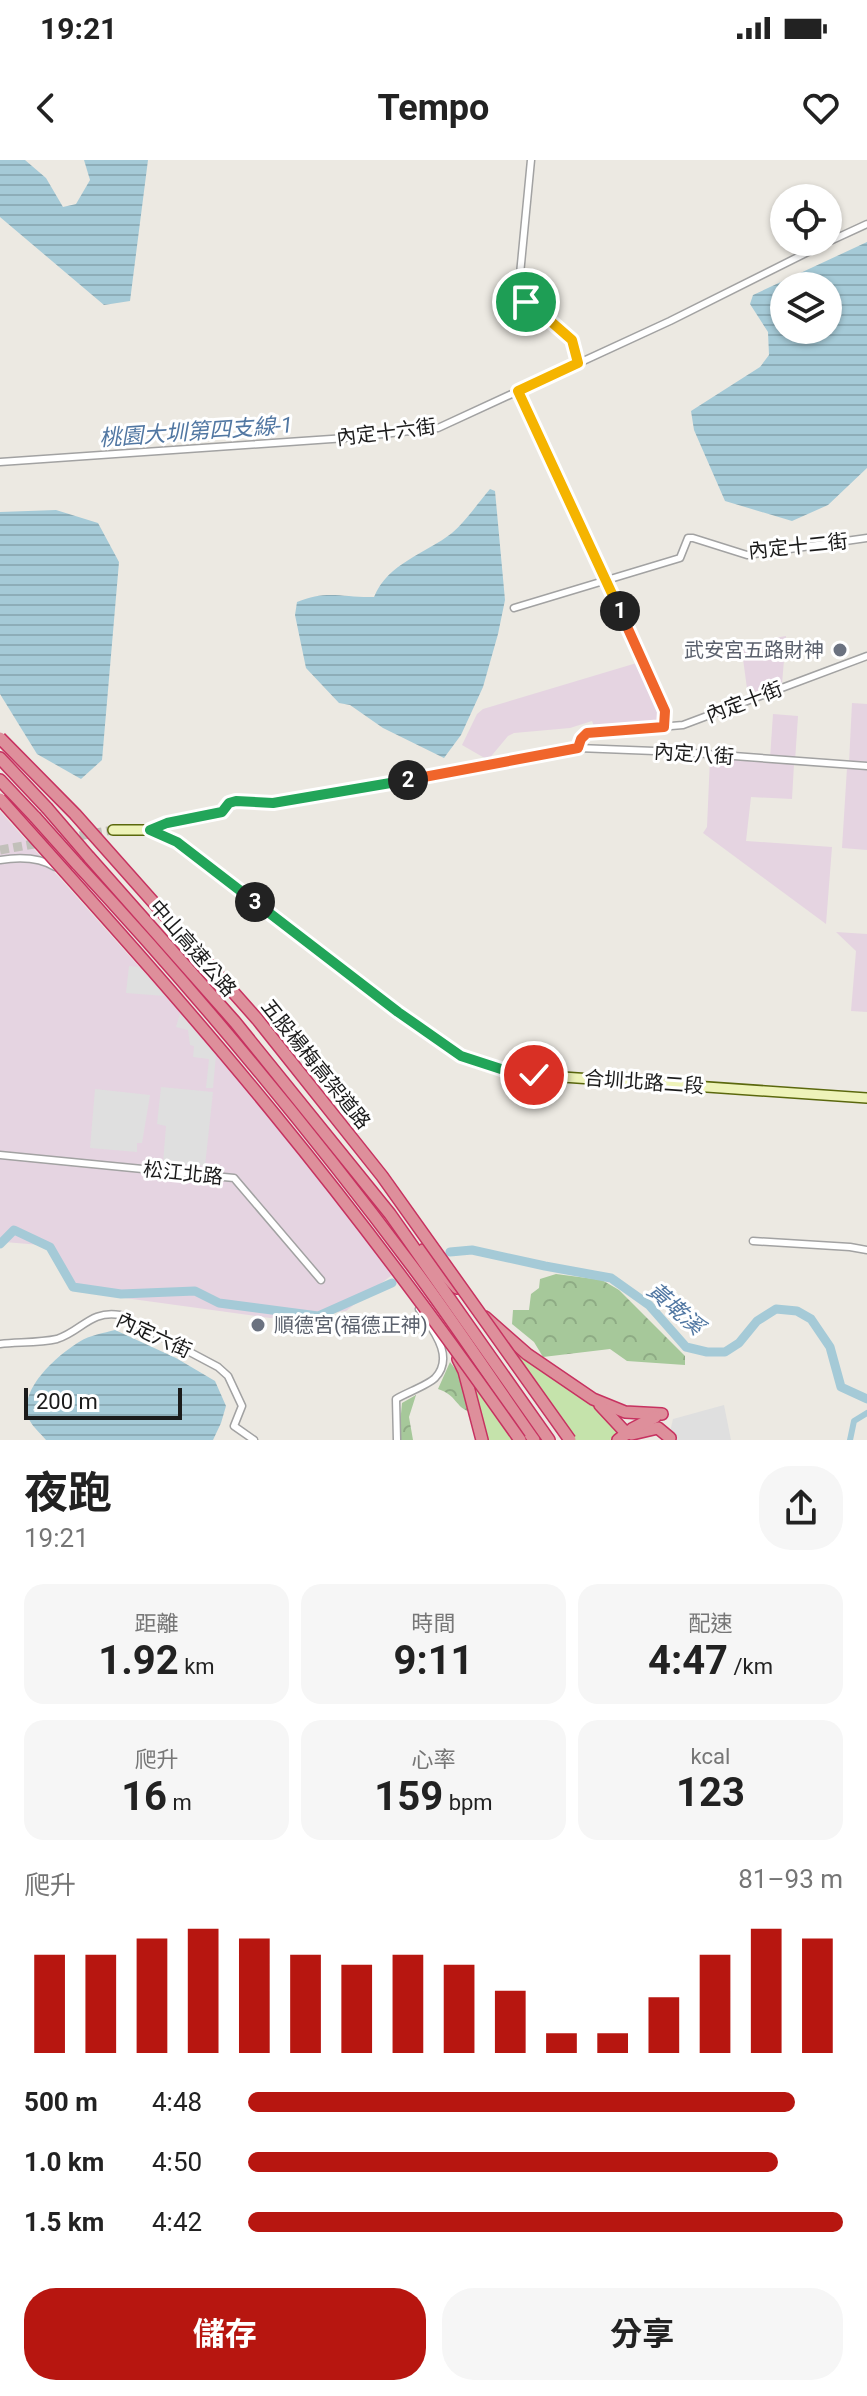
<!DOCTYPE html>
<html lang="zh-TW">
<meta charset="utf-8">
<style>
:root{--surface:#fff;--page:#f6f6f6;--text:#222;--muted:#767676;--accent:#b71610}
body{margin:0;font-family:Roboto,"Noto Sans TC",sans-serif;background:var(--page);color:var(--text);height:100vh;display:flex;flex-direction:column;font-size:30px;white-space:nowrap}
*{box-sizing:border-box;margin:0}
p{font-size:26px;color:var(--muted)}
.icon{flex:none;width:44px;height:44px;fill:none;stroke:currentColor;stroke-width:2;stroke-linecap:round;stroke-linejoin:round}
.map{position:relative;height:1280px;overflow:hidden}
.details{display:flex;flex-direction:column;background:var(--surface);flex:1}
.details>*{flex:none}
.buttons{position:absolute;left:770px;top:24px;display:grid;gap:16px}
.buttons a{display:grid;place-items:center;width:72px;height:72px;border-radius:50%;background:var(--surface);box-shadow:0 2px 6px #0004;font-size:40px}
.scale{position:absolute;left:24px;bottom:20px;width:158px;box-sizing:border-box;padding-left:8px;border:4px solid #1b1b1b;border-top:0;font-size:22px;line-height:28px;white-space:nowrap;color:#1b1b1b;-webkit-text-stroke:6px #fff;paint-order:stroke}
.pin{position:absolute;display:grid;place-items:center;width:68px;height:68px;color:#fff;margin:-34px;border:4px solid #fff;border-radius:50%;box-shadow:0 2px 8px #0007}
.km{position:absolute;width:40px;height:40px;margin:-20px;border-radius:50%;background:#222;color:#fff;font-size:22px;line-height:40px;text-align:center}
.round{display:grid;place-items:center;flex:none;width:84px;height:84px;border-radius:32px;background:var(--page)}
.summary{display:flex;align-items:center;justify-content:space-between;height:136px;padding:0 24px}
h1{font-size:44px;font-weight:700;line-height:60px}
.metrics{display:grid;grid-template-columns:repeat(3,1fr);gap:12px;height:136px;padding:8px 24px}
.metrics div{display:grid;align-content:center;border-radius:20px;background:var(--page);text-align:center}
.metrics b{font-size:40px;font-weight:700}
.metrics small{font-size:22px;font-weight:400}
.metrics p{font-size:22px}
.chart{height:224px;padding:16px 24px}
.chart p{display:flex;justify-content:space-between}
.chart svg{width:100%;height:144px;margin-top:8px;stroke:var(--accent);stroke-width:6}
.cta{display:flex;gap:16px;margin-top:auto;padding:16px 24px}
.cta a{flex:1;height:92px;border-radius:32px;background:var(--accent);color:#fff;font-size:32px;font-weight:700;line-height:92px;text-align:center}
.cta a+a{background:var(--page);color:var(--text)}
ul{padding:0 24px;list-style:none;font-size:26px}
li{display:grid;grid-template-columns:128px 96px 1fr;align-items:center;height:60px}
li i{height:20px;border-radius:10px;background:var(--accent)}
.status{display:flex;justify-content:space-between;align-items:center;height:56px;padding:0 40px;background:var(--surface);direction:ltr}
.status svg{height:22px;fill:currentColor}
header{display:flex;justify-content:space-between;align-items:center;height:104px;padding:0 24px;background:var(--surface);font-size:36px;font-weight:700}
.map>svg:first-child{display:block}
.industrial{fill:#e5d4e1}
.grass{fill:#c5e3ab}
.forest{fill:url(#forest-crowns)}
.parking{fill:#dfdfdf}
.water{fill:url(#water-rules);fill-rule:evenodd}
.lines{fill:none;stroke-linecap:round;stroke-linejoin:round}
.canal{stroke:#a5cad7;stroke-width:6}
.river{stroke:#a5cad7;stroke-width:9}
.secondary-tunnel{stroke:#c2c0ba;stroke-width:9;stroke-dasharray:9 4.5;stroke-linecap:butt}
.street-casing{stroke:#a2a2a2;stroke-width:9}
.secondary-casing{stroke:#5b680d;stroke-width:12}
.highway-casing{stroke:#c73260;stroke-width:14}
.street{stroke:#fff;stroke-width:6}
.secondary{stroke:#eef3b9;stroke-width:9}
.highway{stroke:#de8f9b;stroke-width:11}
.highway-bridge-casing{stroke:#c73260;stroke-width:14;stroke-linecap:butt}
.highway-bridge{stroke:#de8f9b;stroke-width:11}
.split-1-casing{stroke:#fff;stroke-width:16}
.split-2-casing{stroke:#fff;stroke-width:16}
.split-3-casing{stroke:#fff;stroke-width:16}
.split-4-casing{stroke:#fff;stroke-width:16}
.split-1{stroke:#f5b400;stroke-width:10}
.split-2{stroke:#f0652b;stroke-width:10}
.split-3{stroke:#22a559;stroke-width:10}
.split-4{stroke:#22a559;stroke-width:10}
.worship-dot{fill:#6b7280;stroke:#fff;stroke-width:3}
.labels{text-anchor:middle;stroke-width:6;stroke-linejoin:round;paint-order:stroke}
.street-label{font-size:20px;fill:#1b1b1b;stroke:#fff}
.worship-label{font-size:20px;fill:#5b616d;stroke:#fff;text-anchor:end}
.water-label{font-size:22px;font-style:italic;fill:#5177a2;stroke:#fff}
</style>
<div class="status"><b>19:21</b><svg viewBox="0 0 49 12"><path d="M0 12V9h3v3zM5 12V6h3v6zM10 12V3h3v9zM15 12V0h3v12zM26 1h20v11H26zM47 4h2v5h-2z"/></svg></div>
<header><svg class="icon" aria-label="back" viewBox="0 0 24 24"><path d="M15 5l-7 7 7 7"/></svg>Tempo<svg class="icon" aria-label="heart" viewBox="0 0 24 24"><path d="M12 20l-8-8c-3-5 5-10 8-4 3-6 11-1 8 4z"/></svg></header>
<div class="map">
<svg width="867" height="1280" viewBox="0 0 867 1280">
<defs>
<pattern id="forest-crowns" width="20" height="18" patternUnits="userSpaceOnUse" patternTransform="scale(2)"><rect width="20" height="18" fill="#a6c89a"/><path d="M2 6a3 3 0 1 1 6 0M12 15a3 3 0 1 1 6 0" fill="none" stroke="#8eab84"/></pattern>
<pattern id="water-rules" width="6" height="5" patternUnits="userSpaceOnUse" patternTransform="scale(2)"><rect width="6" height="5" fill="#a5cad7"/><path d="M0 2.5h6" fill="none" stroke="#8dadb8"/></pattern>
</defs>
<rect width="100%" height="100%" fill="#ece9e2"/>
<g class="industrial">
<path d="M786,476L782,524L748,536L741,484Z"/>
<path d="M640,502L661,546L657,566L596,571L592,561L570,568L514,573L508,576L488,600L462,585L477,554L483,549Z"/>
<path d="M852,543L867,544V604L849,603Z"/>
<path d="M773,554L798,556L795,601L770,599Z"/>
<path d="M710,598L794,604L792,639L751,637L746,681L832,687L826,764L703,673L707,667Z"/>
<path d="M847,608L867,609V690L842,688Z"/>
<path d="M0,651L201,876L397,1111L346,1151L270,1158L81,1132L53,1086L4,1082L0,1086Z"/>
<path d="M836,772L867,774V852L851,851L856,791Z"/>
</g>
<g class="grass">
<path d="M470,1147L608,1255L620,1274L613,1280H564L497,1189Z"/>
<path d="M469,1215L516,1280H487Z"/>
</g>
<g class="forest">
<path d="M556,1114L602,1120L619,1130L685,1196V1205L627,1201L610,1189L543,1197L534,1182L512,1164L513,1150H529L531,1134L539,1128L540,1119Z"/>
<path d="M450,1202L463,1219L470,1252C455,1247 457,1235 438,1229Z"/>
<path d="M416,1235L409,1257L413,1280H401L400,1264L402,1243Z"/>
</g>
<g class="parking">
<path d="M129,806L139,807L165,836L126,833Z"/>
<path d="M180,853L216,895L213,928H206L209,899L193,897L194,886L190,885L188,870L176,867Z"/>
<path d="M161,927L213,932L205,1006L163,1003L166,966L157,964Z"/>
<path d="M95,929L150,935L142,983H137V992L90,988Z"/>
<path d="M724,1245L731,1280H668L673,1259Z"/>
</g>
<g class="water">
<path d="M0,0H25L46,18L63,47L76,44L90,20L84,0H148L130,141L104,145L0,57Z"/>
<path d="M867,82V308L828,345L792,361L725,341L694,270L691,251L760,207L769,195L768,172L750,144L753,135ZM784,126H828V170H784Z"/>
<path d="M490,329L495,331L505,440L498,474L483,527L461,575L444,598L383,568L350,545L339,543L306,508L295,455L297,442C327,429 344,438 374,437C388,403 425,394 452,373C466,361 478,343 490,329Z"/>
<path d="M56,350L98,363L119,402L102,600L81,619L37,594L0,534V352Z"/>
<path d="M115,1170L176,1198L215,1221L226,1246L221,1263L213,1280H46C41,1274 33,1267 30,1261C15,1231 58,1195 79,1182C90,1175 104,1173 115,1170Z"/>
</g>
<g class="lines">
<path class="canal" d="M850,1280L854,1261L867,1253"/>
<g class="river">
<path d="M0,1084L14,1070L50,1087L73,1127L121,1134L195,1131L219,1143L318,1156L392,1123"/>
<path d="M450,1092L472,1090L545,1106L611,1118L649,1145L686,1187L707,1192H725L739,1183L757,1161L776,1149L797,1151L811,1159L830,1187L841,1227L867,1239"/>
</g>
<path class="secondary-tunnel" d="M0,690L113,670"/>
<defs>
<g id="street">
<path d="M531,0L518,135L526,142L544,149L548,159L572,180L578,203"/>
<path d="M828,82L867,64"/>
<path d="M518,231L643,498L665,551L664,567"/>
<path d="M0,302L346,278L438,268L670,161L828,82"/>
<path d="M514,448L680,398L688,378H693L747,395L867,378"/>
<path d="M578,588L581,579L587,573L683,565L867,496"/>
<path d="M150,670L167,663L222,652L229,643L236,641L273,643L305,639L578,588L680,592L867,606"/>
<path d="M0,700C19,697 39,697 55,707"/>
<path d="M0,995L234,1018L321,1120"/>
<path d="M753,1081L850,1087L867,1090"/>
<path d="M0,1184C18,1182 39,1183 57,1179C82,1171 90,1150 120,1155L218,1207L228,1216L242,1246L234,1266L254,1280"/>
<path d="M397,1280L396,1239C406,1233 428,1225 435,1218C456,1196 431,1168 419,1149"/>
</g>
<path id="secondary" d="M113,670H150L177,682L422,870C434,878 446,888 460,895C482,907 509,911 534,915L867,938"/>
<g id="highway">
<path d="M0,598L47,648"/>
<path d="M0,620L35,657"/>
<path d="M89,697L235,862L390,1054L549,1280"/>
<path d="M77,704C196,832 307,966 412,1106C454,1162 493,1222 534,1280"/>
<path d="M423,1090L457,1128"/>
<path d="M485,1157L527,1194L593,1239L625,1252L662,1254"/>
<path d="M458,1199L464,1211L482,1280"/>
<path d="M600,1245L627,1274"/>
<path d="M632,1274L658,1268L670,1278"/>
<path d="M618,1280L632,1269L655,1257"/>
</g>
</defs>
<use href="#street" class="street-casing"/>
<use href="#secondary" class="secondary-casing"/>
<use href="#highway" class="highway-casing"/>
<use href="#street" class="street"/>
<use href="#secondary" class="secondary"/>
<use href="#highway" class="highway"/>
<defs>
<g id="highway-bridge">
<path d="M0,578L75,654L257,859L382,1016L570,1280"/>
<path d="M0,639C93,743 187,847 275,955C361,1060 442,1169 520,1280"/>
<path d="M47,648L89,697"/>
<path d="M35,657L77,704"/>
</g>
</defs>
<use href="#highway-bridge" class="highway-bridge-casing"/>
<use href="#highway-bridge" class="highway-bridge"/>
</g>
<g class="lines">
<defs>
<path id="split-1" d="M526,142L544,149L548,159L572,180L578,203L518,231L620,451"/>
<path id="split-2" d="M408,620L578,588L581,579L587,573L664,567L665,551L620,451"/>
<path id="split-3" d="M255,742L177,682L150,670L167,663L222,652L229,643L236,641L273,643L408,620"/>
<path id="split-4" d="M255,742L398,852L461,896L504,910L534,915"/>
</defs>
<use href="#split-1" class="split-1-casing"/>
<use href="#split-2" class="split-2-casing"/>
<use href="#split-3" class="split-3-casing"/>
<use href="#split-4" class="split-4-casing"/>
<use href="#split-1" class="split-1"/>
<use href="#split-2" class="split-2"/>
<use href="#split-3" class="split-3"/>
<use href="#split-4" class="split-4"/>
</g>
<g class="worship-dot">
<circle cx="840" cy="490" r="8"/>
<circle cx="258" cy="1165" r="8"/>
</g>
<g class="labels">
<g class="street-label">
<text transform="translate(386 272) rotate(-7)" y="7">內定十六街</text>
<text transform="translate(798 386) rotate(-6)" y="7">內定十二街</text>
<text transform="translate(744 542) rotate(-21)" y="7">內定十街</text>
<text transform="translate(694 594) rotate(4)" y="7">內定八街</text>
<text transform="translate(193 788) rotate(49)" y="7">中山高速公路</text>
<text transform="translate(316 904) rotate(51)" y="7">五股楊梅高架道路</text>
<text transform="translate(644 922) rotate(4)" y="7">合圳北路二段</text>
<text transform="translate(183 1013) rotate(6)" y="7">松江北路</text>
<text transform="translate(154 1175) rotate(25)" y="7">內定六街</text>
</g>
<g class="worship-label">
<text x="824" y="497">武安宮五路財神</text>
<text x="274" y="1172" text-anchor="start">順德宮(福德正神)</text>
</g>
<g class="water-label">
<text transform="translate(196 271) rotate(-4)" y="8">桃園大圳第四支線-1</text>
<text transform="translate(676 1148) rotate(41)" y="8">黃墘溪</text>
</g>
</g>
</svg>
<div class="buttons">
<a><svg class="icon" aria-label="locate" viewBox="0 0 24 24"><circle cx="12" cy="12" r="6"/><path d="M12 2v4M12 18v4M2 12h4M18 12h4"/></svg></a>
<a><svg class="icon" aria-label="layers" viewBox="0 0 24 24"><path d="M12 4l9 5-9 5-9-5zM3 14l9 5 9-5"/></svg></a>
</div>
<div class="scale">200 m</div>
<div class="pin" style="left:526px;top:142px;background:#1e9e55"><svg class="icon" aria-label="arrive" viewBox="0 0 24 24"><path d="M6 21V4h12l-3 4 3 4H6"/></svg></div>
<div class="pin" style="left:534px;top:915px;background:#d93025"><svg class="icon" aria-label="check" viewBox="0 0 24 24"><path d="M5 12l5 5 9-10"/></svg></div>
<b class="km" style="left:620px;top:451px">1</b>
<b class="km" style="left:408px;top:620px">2</b>
<b class="km" style="left:255px;top:742px">3</b>
</div>
<section class="details">
<div class="summary"><div><h1>夜跑</h1><p>19:21</p></div><a class="round"><svg class="icon" aria-label="share" viewBox="0 0 24 24"><path d="M12 15V3M7 8l5-5 5 5M5 13v7h14v-7"/></svg></a></div>
<div class="metrics">
<div><p>距離</p><b>1.92<small> km</small></b></div>
<div><p>時間</p><b>9:11</b></div>
<div><p>配速</p><b>4:47<small> /km</small></b></div>
</div>
<div class="metrics">
<div><p>爬升</p><b>16<small> m</small></b></div>
<div><p>心率</p><b>159<small> bpm</small></b></div>
<div><p>kcal</p><b>123</b></div>
</div>
<div class="chart"><p><span>爬升</span>81–93 m</p>
<svg viewBox="0 0 160 44" preserveAspectRatio="none"><path d="M5 44V14M15 44V14M25 44V9M35 44V6M45 44V9M55 44V14M65 44V17M75 44V14M85 44V17M95 44V25M105 44V38M115 44V38M125 44V27M135 44V14M145 44V6M155 44V9"/></svg>
</div>
<ul>
<li><b>500 m</b>4:48<i style="width:92%"></i></li>
<li><b>1.0 km</b>4:50<i style="width:89%"></i></li>
<li><b>1.5 km</b>4:42<i style="width:100%"></i></li>
</ul>
<div class="cta"><a>儲存</a><a>分享</a></div>
</section>
